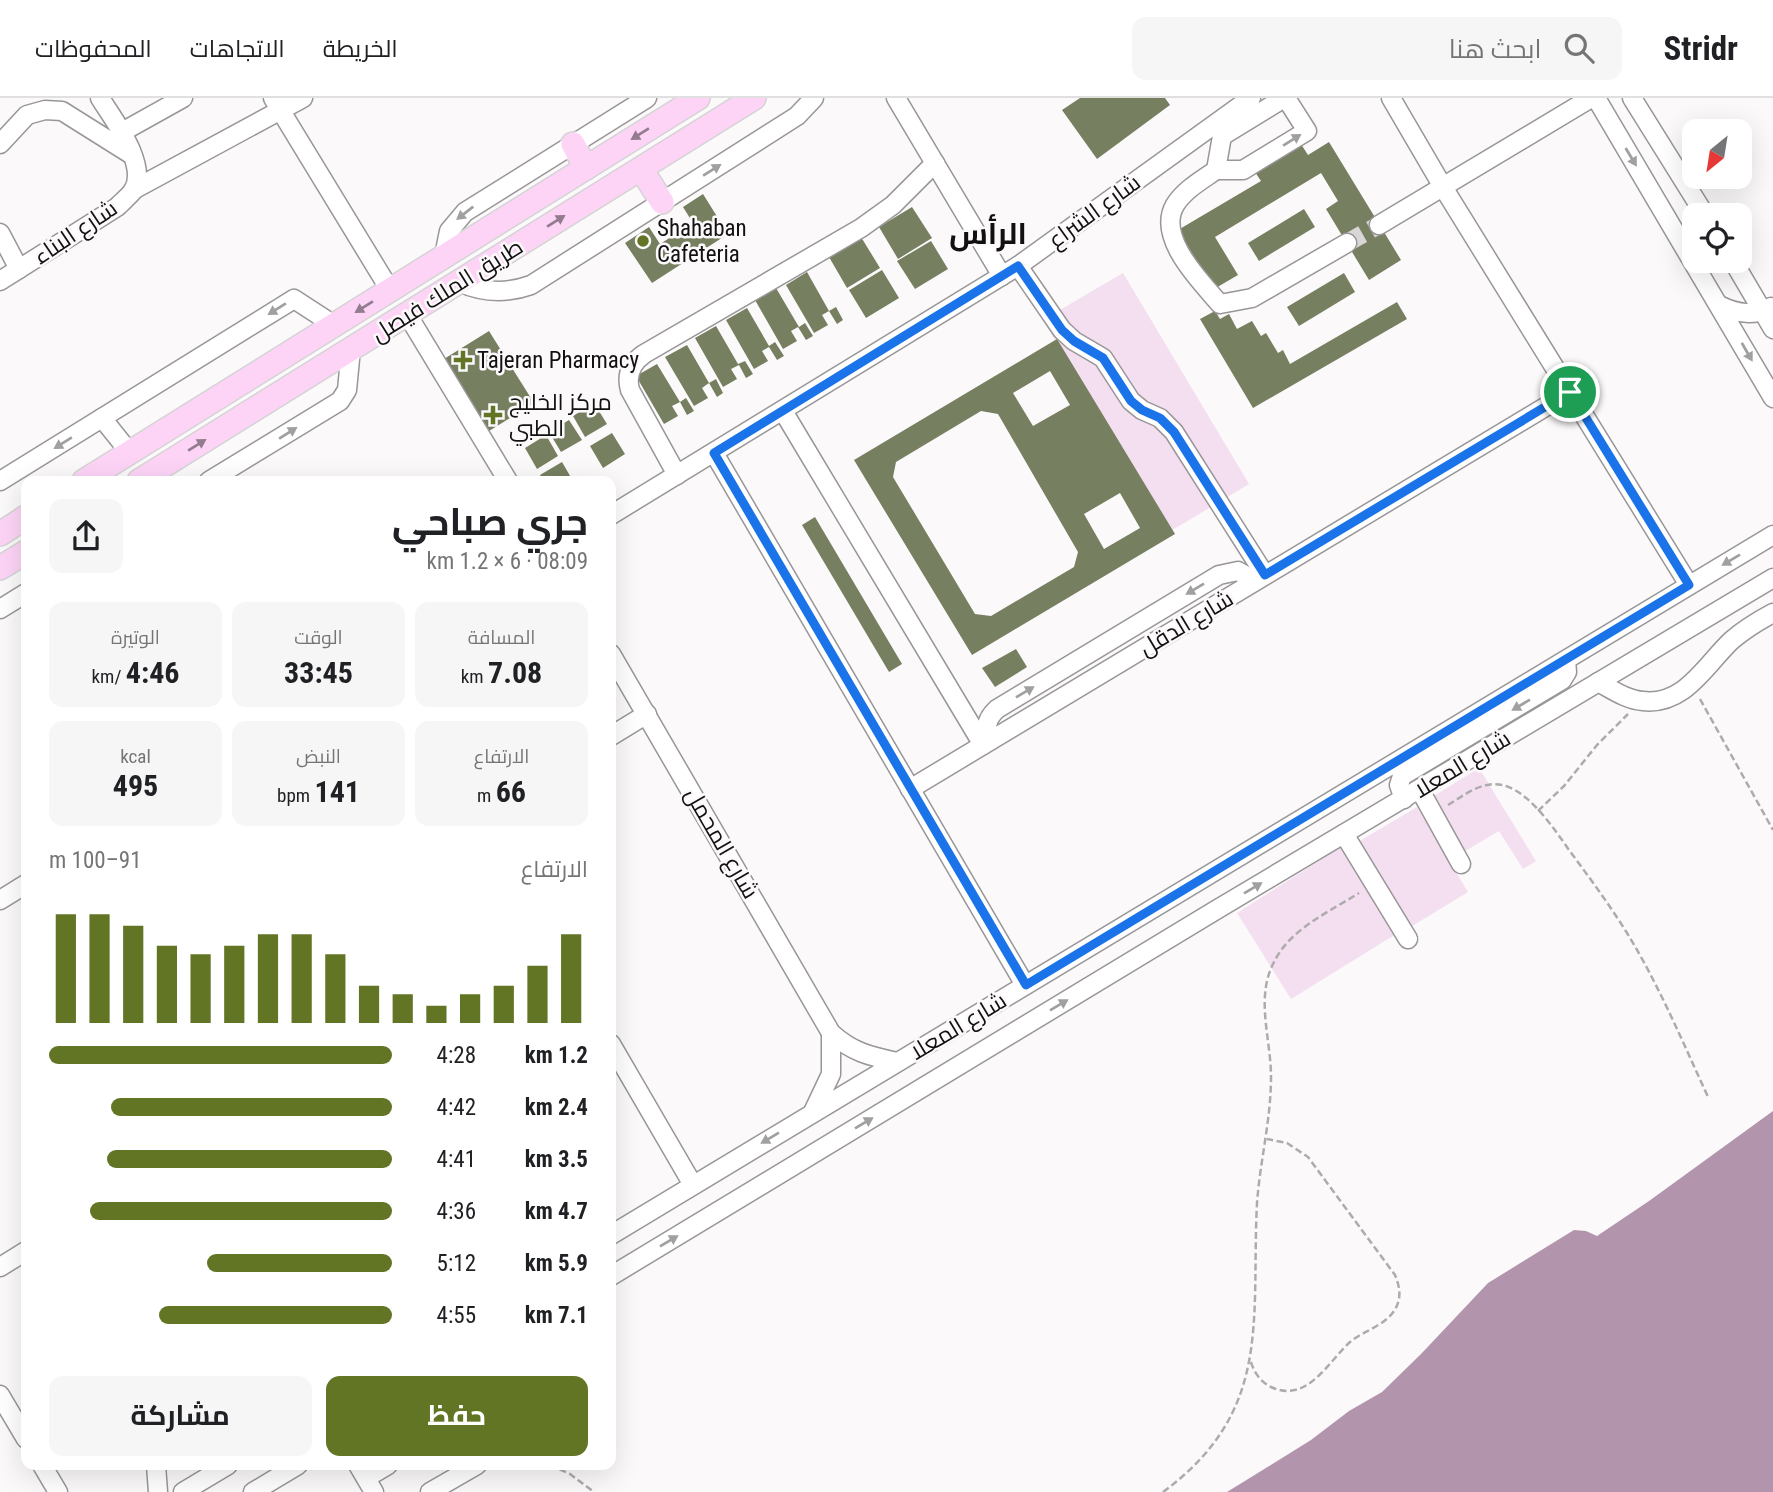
<!DOCTYPE html>
<html lang="ar">
<meta charset="utf-8">
<style>
:root{--surface:#fff;--page:#f6f6f6;--text:#202124;--muted:#757577;--line:#e0e0e0;--accent:#627524}
body{margin:0;font-family:"Roboto Condensed",Cairo,sans-serif;background:var(--page);color:var(--text);direction:rtl;height:100vh;display:flex;flex-direction:column;font-size:26px;white-space:nowrap}
*{box-sizing:border-box;margin:0}
p{font-size:23px;color:var(--muted)}
.icon{flex:none;width:38px;height:38px;fill:none;stroke:currentColor;stroke-width:2;stroke-linecap:round;stroke-linejoin:round}
.map{position:relative;flex:1;overflow:hidden;direction:ltr}
.sheet{position:absolute;left:21px;top:378px;width:595px;height:994px;display:flex;flex-direction:column;background:var(--surface);border-radius:14px;box-shadow:0 7px 28px #0002;direction:rtl}
.sheet>*{flex:none}
.needle{width:46px;rotate:210deg}
.controls{position:absolute;left:1682px;top:21px;display:grid;gap:14px}
.controls a{display:grid;place-items:center;width:70px;height:70px;border-radius:14px;background:var(--surface);box-shadow:0 7px 28px #0002;font-size:35px}
.pin{position:absolute;display:grid;place-items:center;width:60px;height:60px;color:#fff;margin:-30px;border:4px solid #fff;border-radius:50%;box-shadow:0 2px 7px #0007}
.round{display:grid;place-items:center;flex:none;width:74px;height:74px;border-radius:14px;background:var(--page)}
.summary{display:flex;align-items:center;justify-content:space-between;height:119px;padding:0 28px}
h1{font-size:38px;font-weight:700;line-height:52px}
.figures{display:grid;grid-template-columns:repeat(3,1fr);gap:10px;height:119px;padding:7px 28px}
.figures div{display:grid;align-content:center;border-radius:14px;background:var(--page);text-align:center}
.figures b{font-size:30px;font-weight:700}
.figures small{font-size:19px;font-weight:400}
.figures p{font-size:19px}
.chart{height:196px;padding:14px 28px}
.chart p{display:flex;justify-content:space-between}
.chart svg{width:100%;height:126px;margin-top:7px;stroke:var(--accent);stroke-width:6}
.cta{display:flex;gap:14px;margin-top:auto;padding:14px 28px}
.cta a{flex:1;height:80px;border-radius:14px;background:var(--accent);color:#fff;font-size:28px;font-weight:700;line-height:80px;text-align:center}
.cta a+a{background:var(--page);color:var(--text)}
ul{padding:0 28px;list-style:none;font-size:23px}
li{display:grid;grid-template-columns:112px 84px 1fr;align-items:center;height:52px}
li i{height:18px;border-radius:9px;background:var(--accent)}
header{display:flex;align-items:center;gap:42px;box-sizing:border-box;height:98px;padding:0 35px;background:var(--surface);border-bottom:2px solid var(--line)}
header strong{font-size:33px}
nav{display:flex;gap:38px;margin-inline-start:auto;font-size:24px}
.search{width:490px;height:63px;background:var(--page);display:flex;align-items:center;gap:18px;box-sizing:border-box;padding:0 24px;border-radius:14px;color:var(--muted);font-size:26px}
.map>svg:first-child{display:block}
.green{fill:#f4dff0}
.water{fill:#b295ad}
.building{fill:#767f60;fill-rule:evenodd}
.lines{fill:none;stroke-linecap:round;stroke-linejoin:round}
.minor-tunnel{stroke:#d9d6d8;stroke-width:18;stroke-dasharray:18 9;stroke-linecap:butt}
.minor-casing{stroke:#999698;stroke-width:21}
.major-casing{stroke:#d4d4d4;stroke-width:26}
.path{stroke:#aeabad;stroke-width:2.5;stroke-dasharray:7 3.5;stroke-linecap:butt}
.minor{stroke:#fff;stroke-width:18}
.major{stroke:#fdd4f6;stroke-width:23}
.oneway{fill:#937c8f}
.oneway2{fill:#a0a0a0}
.route-casing{stroke:#fff;stroke-width:14}
.route{stroke:#1a73e8;stroke-width:9}
.poi-dot{fill:#627524;stroke:#fcf9fb;stroke-width:2.5}
.labels{text-anchor:middle;stroke-width:5;stroke-linejoin:round;paint-order:stroke}
.street-label{font-size:23px;fill:#121111;stroke:#fcf9fb}
.poi-label{font-size:23px;fill:#121111;stroke:#fcf9fb;text-anchor:start}
.district-label{font-size:30px;font-weight:bold;fill:#121111;stroke:#fcf9fb}
</style>
<header>
<strong>Stridr</strong>
<div class="search"><svg class="icon" aria-label="search" viewBox="0 0 24 24"><circle cx="10" cy="10" r="6"/><path d="M15 15l6 6"/></svg>ابحث هنا</div>
<nav><a>الخريطة</a><a>الاتجاهات</a><a>المحفوظات</a></nav>
</header>
<div class="map">
<svg width="1773" height="1394" viewBox="0 0 1773 1394">
<rect width="100%" height="100%" fill="#fcf9fb"/>
<g class="green">
<path d="M1123,175L1249,386L1169,434L1043,222Z"/>
<path d="M1479,670L1536,763L1523,771L1499,733L1462,755L1429,701Z"/>
<path d="M1417,709L1468,794L1409,830L1358,744Z"/>
<path d="M1341,749L1396,836L1291,901L1237,815Z"/>
</g>
<path class="water" d="M1773,1013V1394H1227L1311,1342L1349,1313L1382,1294L1421,1256L1488,1185L1574,1132L1586,1133L1597,1138L1649,1103Z"/>
<g class="building">
<path d="M1080,0H1165L1170,7L1097,61L1062,12Z"/>
<path d="M1299,43L1308,57L1329,44L1401,162L1369,182L1326,111L1338,103L1321,75L1215,139L1238,177L1214,191L1178,132L1261,83L1253,71Z"/>
<path d="M703,96L728,136L652,185L625,145L649,129L660,146L693,125L683,109Z"/>
<path d="M912,109L932,140L898,161L879,129Z"/>
<path d="M1304,111L1315,129L1259,163L1248,145Z"/>
<path d="M861,139L880,170L847,190L829,159Z"/>
<path d="M931,143L948,171L915,191L897,163Z"/>
<path d="M882,172L899,200L866,220L849,192Z"/>
<path d="M807,174L829,213L836,209L843,222L837,226L829,213L822,217L828,227L814,235L786,187Z"/>
<path d="M1344,175L1355,194L1299,228L1287,209Z"/>
<path d="M776,190L799,229L805,225L813,238L806,242L798,229L791,233L797,243L783,251L755,202Z"/>
<path d="M1397,204L1407,221L1253,310L1200,221L1215,213L1220,221L1229,216L1237,231L1252,223L1261,238L1266,235L1278,255L1283,252L1290,266Z"/>
<path d="M747,210L769,248L775,244L784,258L777,262L769,249L762,253L768,263L754,271L726,222Z"/>
<path d="M716,228L738,266L745,263L753,276L746,280L739,267L731,271L737,281L723,289L695,240Z"/>
<path d="M489,233L534,305L489,333L444,261Z"/>
<path d="M1057,241L1175,436L972,557L854,362ZM1050,273L1070,307L1033,328L1013,295ZM981,313L998,316L1078,454L1074,469L991,518L975,516L893,379L896,364ZM1120,395L1140,430L1104,451L1084,416Z"/>
<path d="M687,247L709,285L716,281L723,295L717,299L709,285L702,290L708,300L694,308L665,259Z"/>
<path d="M657,266L680,304L672,308L678,318L664,326L636,278Z"/>
<path d="M686,300L694,313L687,317L680,304Z"/>
<path d="M594,305L607,326L585,339L573,318Z"/>
<path d="M569,322L582,342L561,354L549,334Z"/>
<path d="M612,335L625,356L603,370L590,348Z"/>
<path d="M546,337L558,358L537,371L525,350Z"/>
<path d="M562,364L573,383H544L540,377Z"/>
<path d="M815,419L902,566L889,574L802,427Z"/>
<path d="M1016,551L1027,569L995,589L982,570Z"/>
</g>
<g class="lines">
<path class="minor-tunnel" d="M1347,145L1379,127"/>
<defs>
<g id="minor">
<path d="M273,0L390,192"/>
<path d="M896,0L1002,178"/>
<path d="M1284,0L1222,38L1216,72H1243L1307,33L1286,0"/>
<path d="M1391,0L1443,89L1689,487"/>
<path d="M1596,0L1773,300"/>
<path d="M1632,0L1705,117"/>
<path d="M122,34L183,0"/>
<path d="M0,46L27,17L45,12L62,13L132,57"/>
<path d="M1216,72C1202,82 1184,92 1175,107C1156,139 1200,183 1220,206L1252,200L1347,145"/>
<path d="M133,92L303,0"/>
<path d="M1379,127L1591,0"/>
<path d="M0,135L19,171"/>
<path d="M444,158L449,133L465,114L647,0"/>
<path d="M1733,163L1773,231"/>
<path d="M1018,168L1062,232L1074,243L1103,260L1131,303L1142,312L1160,320L1174,334L1265,477"/>
<path d="M0,183L117,109C122,104 129,98 133,93C149,67 113,21 100,0"/>
<path d="M459,184C483,195 506,196 531,187L797,18L814,0"/>
<path d="M1721,208C1737,216 1756,218 1771,209"/>
<path d="M407,216L508,383"/>
<path d="M783,313L983,647"/>
<path d="M102,320L130,355"/>
<path d="M714,355L1025,887"/>
<path d="M677,377L630,292C626,277 631,265 644,256L861,130L893,107L935,65"/>
<path d="M0,383L294,201L334,227"/>
<path d="M209,383L340,303L347,292L351,251"/>
<path d="M611,417L1018,168L1251,0"/>
<path d="M0,511L26,495"/>
<path d="M611,556L831,935C852,954 869,958 897,964"/>
<path d="M1598,584C1613,592 1627,602 1643,603C1685,608 1706,566 1732,542C1745,531 1758,523 1773,515"/>
<path d="M611,638L647,616"/>
<path d="M991,642C984,630 987,620 997,611L1219,477L1238,473L1255,483"/>
<path d="M910,691L1570,294"/>
<path d="M1420,692L1461,766"/>
<path d="M1404,701L1399,687L1402,678L1562,582L1567,574L1566,563"/>
<path d="M1344,736L1408,841"/>
<path d="M0,802L26,786"/>
<path d="M611,946L693,1087"/>
<path d="M813,1014L831,976V935"/>
<path d="M611,1137L1773,437"/>
<path d="M0,1169L26,1153"/>
<path d="M611,1178L1216,812L1773,480"/>
<path d="M0,1297L26,1341"/>
<path d="M42,1367L58,1394"/>
<path d="M156,1367L158,1394"/>
<path d="M358,1367L374,1394"/>
<path d="M366,1380L388,1367"/>
<path d="M183,1394L228,1367"/>
<path d="M253,1394L298,1367"/>
<path d="M430,1394L477,1367"/>
</g>
<g id="major">
<path d="M573,46L586,70"/>
<path d="M641,71L662,104"/>
<path d="M84,383L698,0"/>
<path d="M139,383L754,0"/>
<path d="M0,436L26,419"/>
<path d="M0,470L26,454"/>
</g>
</defs>
<use href="#minor" class="minor-casing"/>
<use href="#major" class="major-casing"/>
<g class="path">
<path d="M1700,601L1773,732"/>
<path d="M1448,707C1466,696 1484,681 1506,688C1531,696 1555,732 1569,752C1589,779 1609,806 1627,835C1659,887 1683,945 1709,1001"/>
<path d="M1538,713L1564,688L1597,647L1628,616"/>
<path d="M1251,1264C1254,1275 1261,1284 1271,1289C1307,1306 1328,1264 1350,1244C1363,1233 1384,1228 1394,1213C1402,1201 1400,1189 1395,1177L1308,1059L1287,1045L1267,1041"/>
<path d="M550,1367L570,1376L594,1394"/>
<path d="M1163,1394C1273,1313 1251,1223 1257,1105C1260,1063 1271,1022 1271,979C1271,940 1255,900 1274,864C1290,831 1329,814 1359,795"/>
</g>
<use href="#minor" class="minor"/>
<use href="#major" class="major"/>
</g>
<defs><path id="oneway-solid" d="M-6-.8H1V-3.2L6.5 0L1 3.2V.8H-6Z" transform="scale(1.75)"/></defs>
<g class="oneway">
<use href="#oneway-solid" transform="translate(640 36) rotate(148)"/>
<use href="#oneway-solid" transform="translate(556 123) rotate(-32)"/>
<use href="#oneway-solid" transform="translate(364 209) rotate(148)"/>
<use href="#oneway-solid" transform="translate(197 347) rotate(-32)"/>
</g>
<g class="oneway2">
<use href="#oneway-solid" transform="translate(1292 42) rotate(-32)"/>
<use href="#oneway-solid" transform="translate(1631 59) rotate(59)"/>
<use href="#oneway-solid" transform="translate(712 72) rotate(-32)"/>
<use href="#oneway-solid" transform="translate(465 115) rotate(142)"/>
<use href="#oneway-solid" transform="translate(277 211) rotate(148)"/>
<use href="#oneway-solid" transform="translate(1747 254) rotate(60)"/>
<use href="#oneway-solid" transform="translate(288 335) rotate(-32)"/>
<use href="#oneway-solid" transform="translate(63 345) rotate(148)"/>
<use href="#oneway-solid" transform="translate(1731 462) rotate(149)"/>
<use href="#oneway-solid" transform="translate(1195 491) rotate(149)"/>
<use href="#oneway-solid" transform="translate(1025 594) rotate(-31)"/>
<use href="#oneway-solid" transform="translate(1521 607) rotate(149)"/>
<use href="#oneway-solid" transform="translate(1253 790) rotate(-31)"/>
<use href="#oneway-solid" transform="translate(1059 907) rotate(-31)"/>
<use href="#oneway-solid" transform="translate(864 1025) rotate(-31)"/>
<use href="#oneway-solid" transform="translate(770 1040) rotate(149)"/>
<use href="#oneway-solid" transform="translate(669 1143) rotate(-31)"/>
</g>
<g class="lines">
<defs>
<path id="route" d="M1018,168L1062,232L1074,243L1103,260L1131,303L1142,312L1160,320L1174,334L1265,477L1570,294L1689,487L1026,887L714,355Z"/>
</defs>
<use href="#route" class="route-casing"/>
<use href="#route" class="route"/>
</g>
<g class="poi-dot">
<circle cx="643" cy="143" r="7"/>
<path d="M459.5 251.5h7v7h7v7h-7v7h-7v-7h-7v-7h7z"/>
<path d="M489.5 306.5h7v7h7v7h-7v7h-7v-7h-7v-7h7z"/>
</g>
<g class="labels">
<g class="street-label">
<text transform="translate(1094 113) rotate(-36)" y="8">شارع الشراع</text>
<text transform="translate(75 134) rotate(-34)" y="8">شارع البناء</text>
<text transform="translate(447 192) rotate(-32)" y="8">طريق الملك فيصل</text>
<text transform="translate(1186 525) rotate(-31)" y="8">شارع الدقل</text>
<text transform="translate(1462 666) rotate(-31)" y="8">شارع المعلا</text>
<text transform="translate(722 745) rotate(60)" y="8">شارع المحمل</text>
<text transform="translate(958 928) rotate(-31)" y="8">شارع المعلا</text>
</g>
<g class="poi-label">
<text x="657" y="138">Shahaban<tspan x="657" dy="26">Cafeteria</tspan></text>
<text x="477" y="270">Tajeran Pharmacy</text>
<text x="509" y="312">مركز الخليج<tspan x="509" dy="26">الطبي</tspan></text>
</g>
<g class="district-label">
<text x="988" y="146">الرأس</text>
</g>
</g>
</svg>
<div class="controls">
<a><svg class="needle" viewBox="-14 -14 28 28"><path d="M0-13l5 13h-10z" fill="#e53935"/><path d="M0 13l5-13h-10z" fill="#757577"/></svg></a>
<a><svg class="icon" aria-label="locate" viewBox="0 0 24 24"><circle cx="12" cy="12" r="6"/><path d="M12 2v4M12 18v4M2 12h4M18 12h4"/></svg></a>
</div>
<div class="pin" style="left:1570px;top:294px;background:#1e9e55"><svg class="icon" aria-label="arrive" viewBox="0 0 24 24"><path d="M6 21V4h12l-3 4 3 4H6"/></svg></div>
<section class="sheet">
<div class="summary"><div><h1>جري صباحي</h1><p>08:09 · 6 × 1.2 km</p></div><a class="round"><svg class="icon" aria-label="share" viewBox="0 0 24 24"><path d="M12 15V3M7 8l5-5 5 5M5 13v7h14v-7"/></svg></a></div>
<div class="figures">
<div><p>المسافة</p><b>7.08<small> km</small></b></div>
<div><p>الوقت</p><b>33:45</b></div>
<div><p>الوتيرة</p><b>4:46<small> /km</small></b></div>
</div>
<div class="figures">
<div><p>الارتفاع</p><b>66<small> m</small></b></div>
<div><p>النبض</p><b>141<small> bpm</small></b></div>
<div><p>kcal</p><b>495</b></div>
</div>
<div class="chart"><p><span>الارتفاع</span>91–100 m</p>
<svg viewBox="0 0 160 44" preserveAspectRatio="none"><path d="M5 44V6M15 44V6M25 44V10M35 44V17M45 44V20M55 44V17M65 44V13M75 44V13M85 44V20M95 44V31M105 44V34M115 44V38M125 44V34M135 44V31M145 44V24M155 44V13"/></svg>
</div>
<ul>
<li><b>1.2 km</b>4:28<i style="width:100%"></i></li>
<li><b>2.4 km</b>4:42<i style="width:82%"></i></li>
<li><b>3.5 km</b>4:41<i style="width:83%"></i></li>
<li><b>4.7 km</b>4:36<i style="width:88%"></i></li>
<li><b>5.9 km</b>5:12<i style="width:54%"></i></li>
<li><b>7.1 km</b>4:55<i style="width:68%"></i></li>
</ul>
<div class="cta"><a>حفظ</a><a>مشاركة</a></div>
</section>
</div>
